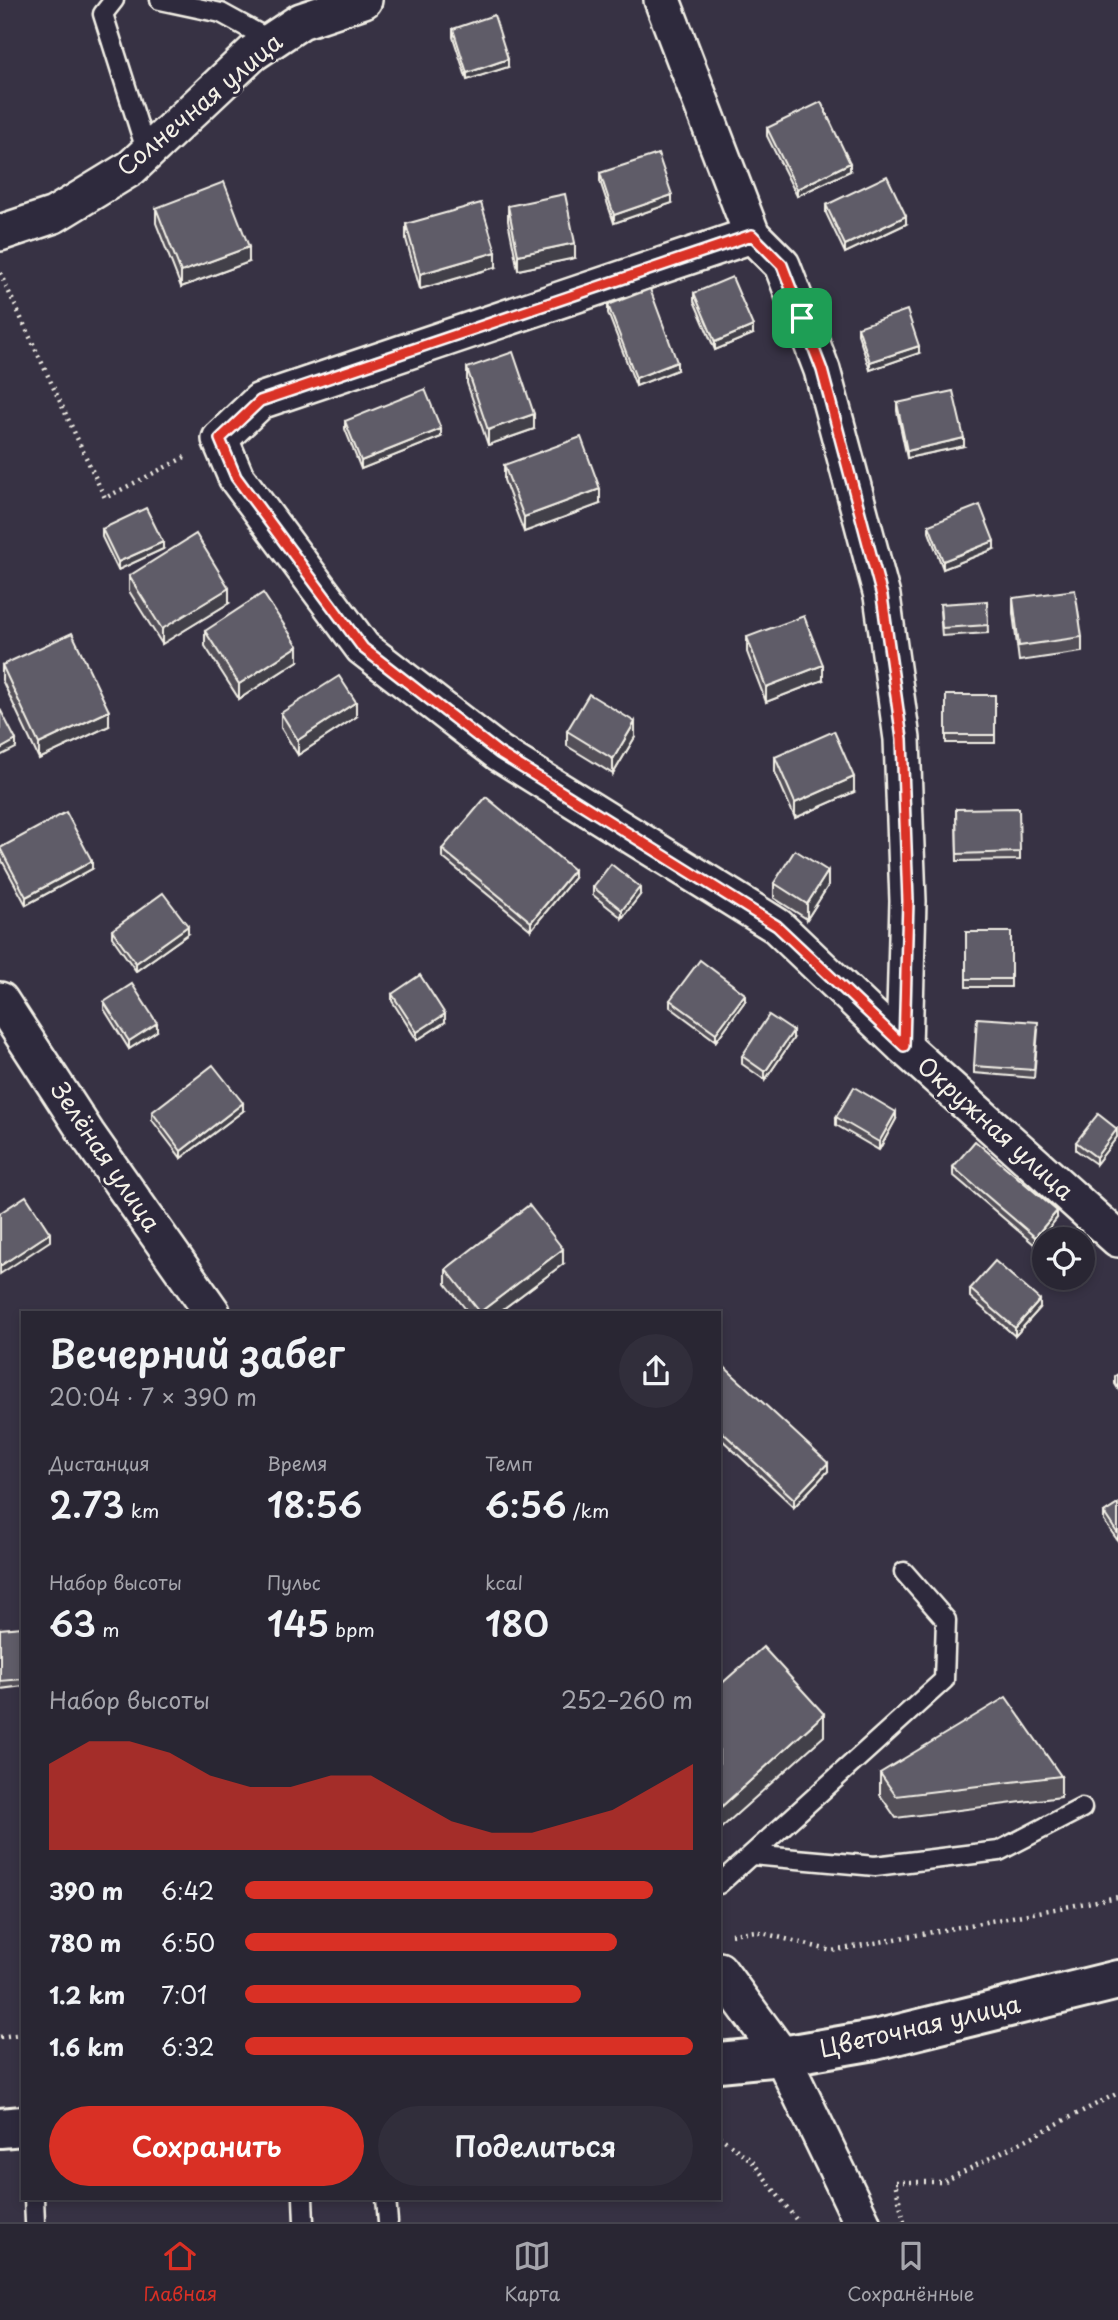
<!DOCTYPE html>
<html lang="ru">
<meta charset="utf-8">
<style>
:root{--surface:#292633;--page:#312e3b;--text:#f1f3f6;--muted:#a5a5ac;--line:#45434e;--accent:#d93025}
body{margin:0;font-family:"Playpen Sans",sans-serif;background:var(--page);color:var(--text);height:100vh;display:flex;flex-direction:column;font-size:26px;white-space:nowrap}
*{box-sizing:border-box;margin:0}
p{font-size:23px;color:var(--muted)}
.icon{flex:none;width:38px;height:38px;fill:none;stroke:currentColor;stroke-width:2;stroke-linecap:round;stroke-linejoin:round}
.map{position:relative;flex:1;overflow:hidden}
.sheet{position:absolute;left:21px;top:1311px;width:700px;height:889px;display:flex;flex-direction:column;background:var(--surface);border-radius:0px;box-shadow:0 4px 10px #0003,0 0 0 2px var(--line)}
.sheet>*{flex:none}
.tools{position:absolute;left:1032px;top:1227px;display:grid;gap:14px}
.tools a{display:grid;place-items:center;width:63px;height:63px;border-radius:50%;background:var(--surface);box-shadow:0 4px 10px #0003,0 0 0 2px var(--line);font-size:35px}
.pin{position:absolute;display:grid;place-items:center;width:60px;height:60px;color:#fff;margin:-30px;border-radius:14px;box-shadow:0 4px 10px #0006}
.round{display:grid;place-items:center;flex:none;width:74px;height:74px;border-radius:37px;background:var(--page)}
.overview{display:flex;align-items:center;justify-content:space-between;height:119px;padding:0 28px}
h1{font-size:38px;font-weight:600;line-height:52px}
.stats{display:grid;grid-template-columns:repeat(3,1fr);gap:10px;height:119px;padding:7px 28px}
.stats div{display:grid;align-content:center}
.stats b{font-size:35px;font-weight:600}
.stats small{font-size:19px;font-weight:400}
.stats p{font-size:19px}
.chart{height:196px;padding:14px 28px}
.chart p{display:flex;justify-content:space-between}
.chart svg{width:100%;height:126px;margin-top:7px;fill:var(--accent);opacity:.7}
.action{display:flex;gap:14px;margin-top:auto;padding:14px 28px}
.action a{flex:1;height:80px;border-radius:42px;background:var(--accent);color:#fff;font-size:28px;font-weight:600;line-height:80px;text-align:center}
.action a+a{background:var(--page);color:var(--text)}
ul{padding:0 28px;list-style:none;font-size:23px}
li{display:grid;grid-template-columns:112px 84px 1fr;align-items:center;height:52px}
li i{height:18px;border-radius:9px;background:var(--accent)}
.menu{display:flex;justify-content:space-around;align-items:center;height:98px;border-top:2px solid var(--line);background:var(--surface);font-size:19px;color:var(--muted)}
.menu a{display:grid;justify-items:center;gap:4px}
.menu .current{color:var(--accent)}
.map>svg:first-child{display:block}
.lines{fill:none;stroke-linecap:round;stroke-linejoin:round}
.service-casing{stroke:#f4f1e8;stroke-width:23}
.minor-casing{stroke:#f4f1e8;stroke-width:40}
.secondary-casing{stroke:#f4f1e8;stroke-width:44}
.path{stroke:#f4f1e8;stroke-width:4.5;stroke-dasharray:2 5;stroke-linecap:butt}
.service{stroke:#2f2a3d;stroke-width:18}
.minor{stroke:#2f2a3d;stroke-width:35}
.secondary{stroke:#2f2a3d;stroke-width:38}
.wall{fill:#524f59;stroke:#f4f1e8;stroke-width:2}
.shaded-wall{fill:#424048;stroke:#f4f1e8;stroke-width:2}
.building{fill:#5f5c67;stroke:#f4f1e8;stroke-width:2}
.route-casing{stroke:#fff;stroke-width:14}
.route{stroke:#d93025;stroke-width:9}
.labels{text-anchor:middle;stroke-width:6;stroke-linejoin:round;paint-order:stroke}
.street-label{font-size:24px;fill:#f4f1e8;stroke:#2f2a3d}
</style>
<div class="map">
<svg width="1118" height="2222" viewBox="0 0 1118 2222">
<rect width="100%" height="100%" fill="#373244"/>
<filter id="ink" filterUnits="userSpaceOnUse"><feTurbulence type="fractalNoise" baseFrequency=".0143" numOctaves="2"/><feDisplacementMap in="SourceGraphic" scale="14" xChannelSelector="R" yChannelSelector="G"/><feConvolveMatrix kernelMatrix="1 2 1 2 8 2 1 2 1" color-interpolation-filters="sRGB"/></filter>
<g filter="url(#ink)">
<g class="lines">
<defs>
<g id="service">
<path d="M114,0L103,14L147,153"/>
<path d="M160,0L221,13L272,41"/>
<path d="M752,1855L875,1866L999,1851L1082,1808"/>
<path d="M719,1884L944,1680L946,1620L904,1572"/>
<path d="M34,2198L35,2222"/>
<path d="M303,2198L304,2222"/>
<path d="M386,2198L388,2222"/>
</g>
<g id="minor">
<path d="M662,0L752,235L782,265L822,370L882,596L902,739L908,901L904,1047"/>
<path d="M0,233L54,215L131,168L253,53L301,21L364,0"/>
<path d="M752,235L260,401L220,439L236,477L363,648L499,753L777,926L904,1047L1118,1239"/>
<path d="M0,1000L87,1134L212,1312"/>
<path d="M719,1970L782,2056L862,2222"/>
</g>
<g id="secondary">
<path d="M719,2062L782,2056L875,2040L1118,1980"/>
<path d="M0,2128L23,2126"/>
</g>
</defs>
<use href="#service" class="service-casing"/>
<use href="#minor" class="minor-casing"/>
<use href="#secondary" class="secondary-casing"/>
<g class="path">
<path d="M0,273L105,498L185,457"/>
<path d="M731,1934L755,1931L832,1951L1118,1897"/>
<path d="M0,2037L23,2034"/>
<path d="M719,2136L752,2161L798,2222"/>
<path d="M904,2222L895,2182H943L1118,2093"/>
</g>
<use href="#service" class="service"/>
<use href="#minor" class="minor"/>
<use href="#secondary" class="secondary"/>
</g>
<g class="wall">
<path d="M453,29L508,67L467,80L453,37Z"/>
<path d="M767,128L850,171L797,196L767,136Z"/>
<path d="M600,173L672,203L614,223L600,181Z"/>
<path d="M826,205L906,224L845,253L826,213Z"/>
<path d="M508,206L575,258L518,270L508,221Z"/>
<path d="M156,208L249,262L181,287L156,223Z"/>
<path d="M406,224L496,267L420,289L406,239Z"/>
<path d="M694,293L753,334L715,350L694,301Z"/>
<path d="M608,305L677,370L636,386L608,313Z"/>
<path d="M858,327L919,353L870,370L858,334Z"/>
<path d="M467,368L534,429L488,445L467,383Z"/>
<path d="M897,403L964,446L907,458L897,411Z"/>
<path d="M345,421L441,437L361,469L345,429Z"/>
<path d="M504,465L600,504L524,532L504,480Z"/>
<path d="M929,525L994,549L943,569L929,532Z"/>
<path d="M102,529L163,549L118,570L102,537Z"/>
<path d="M129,576L229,603L162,644L129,591Z"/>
<path d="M1013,598L1082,637V652L1019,661L1013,613Z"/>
<path d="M987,601L988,633L942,636L940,611Z"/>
<path d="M205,631L298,661L239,699L205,646Z"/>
<path d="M747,637L823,680L766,702L747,652Z"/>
<path d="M2,665L109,726L39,759L2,680Z"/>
<rect x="946" y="695" width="49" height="48"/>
<path d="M281,713L356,717L298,755L281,728Z"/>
<path d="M567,731L635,737L613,774L567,746Z"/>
<path d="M775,757L854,792L795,818L775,772Z"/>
<path d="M956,809L1020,852V860L957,861Z"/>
<path d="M0,848L92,869L26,905L0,857Z"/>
<path d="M442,849L574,878L531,930L442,857Z"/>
<path d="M774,883L828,886L807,919L774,898Z"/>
<path d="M593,887L640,895L622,918L593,895Z"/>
<path d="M112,930L188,934L136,971L112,937Z"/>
<rect x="966" y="932" width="45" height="55"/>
<path d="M392,994L445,1022L417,1040L392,1001Z"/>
<path d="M670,1000L745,1001L716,1041L670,1007Z"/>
<path d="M104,1002L157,1031L129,1049L104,1009Z"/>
<path d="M1038,1030L1034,1078L974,1073V1066Z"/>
<path d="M793,1039L765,1080L742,1064V1056Z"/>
<path d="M243,1111L181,1158L152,1120V1112Z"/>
<path d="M836,1117L896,1119L879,1150L836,1125Z"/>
<path d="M1117,1137L1096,1164L1076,1150V1142Z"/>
<path d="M953,1167L1057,1218L1035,1245L953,1175Z"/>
<path d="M563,1264L499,1312H468L446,1284V1269Z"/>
<path d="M970,1289L1040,1308L1015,1336L970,1297Z"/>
<path d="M719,1362L828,1471L794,1507L719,1437Z"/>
<path d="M1118,1374V1389L1115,1384V1376Z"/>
<path d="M1118,1504V1541L1104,1521V1513Z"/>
<path d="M0,1629L23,1631V1686L0,1689Z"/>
<path d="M880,1773L1061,1776V1797L896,1818L880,1795Z"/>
</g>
<g class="shaded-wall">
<path d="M508,59V67L467,80V73Z"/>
<path d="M850,163V171L797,196V189Z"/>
<path d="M672,195V203L614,223V215Z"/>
<path d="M906,216V224L845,253V245Z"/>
<path d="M575,243V258L518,270V255Z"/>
<path d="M249,247V262L181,287V272Z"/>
<path d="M496,252V267L420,289V274Z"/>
<path d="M753,326V334L715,350V342Z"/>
<path d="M919,346V353L870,370V362Z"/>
<path d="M677,362V370L636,386V378Z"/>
<path d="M534,414V429L488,445V430Z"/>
<path d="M441,429V437L361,469V461Z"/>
<path d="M964,438V446L907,458V451Z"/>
<path d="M600,489V504L524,532V517Z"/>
<path d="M994,541V549L943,569V561Z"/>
<path d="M163,542V549L118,570V562Z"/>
<path d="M229,588V603L162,644V629Z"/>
<path d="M298,646V661L239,699V684Z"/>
<path d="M823,665V680L766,702V687Z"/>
<path d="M356,702V717L298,755V740Z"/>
<path d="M109,711V726L39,759V744Z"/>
<path d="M635,722V737L613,774V759Z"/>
<path d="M16,740V748L0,756V749Z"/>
<path d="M854,777V792L795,818V803Z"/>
<path d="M92,861V869L26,905V897Z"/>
<path d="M574,870V878L531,930V922Z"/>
<path d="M828,871V886L807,919V904Z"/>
<path d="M640,887V895L622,918V910Z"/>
<path d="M188,926V934L136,971V963Z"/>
<path d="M745,994V1001L716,1041V1033Z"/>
<path d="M445,1014V1022L417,1040V1032Z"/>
<path d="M157,1023V1031L129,1049V1041Z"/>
<path d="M793,1031V1039L765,1080V1072Z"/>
<path d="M243,1103V1111L181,1158V1151Z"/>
<path d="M896,1112V1119L879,1150V1142Z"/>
<path d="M1117,1129V1137L1096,1164V1157Z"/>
<path d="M1057,1211V1218L1035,1245V1237Z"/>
<path d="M50,1233V1241L0,1274V1266Z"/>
<path d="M563,1249V1264L499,1312H480Z"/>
<path d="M1040,1300V1308L1015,1336V1328Z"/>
<path d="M828,1463V1471L794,1507V1499Z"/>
<path d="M824,1714V1736L719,1830V1809Z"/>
</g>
<g class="building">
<path d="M494,15L508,59L467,73L453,29Z"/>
<path d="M821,102L850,163L797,189L767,128Z"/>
<path d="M658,154L672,195L614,215L600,173Z"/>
<path d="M887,176L906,216L845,245L826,205Z"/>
<path d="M224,182L249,247L181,272L156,208Z"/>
<path d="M565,194L575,243L518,255L508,206Z"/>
<path d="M481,203L496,252L420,274L406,224Z"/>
<path d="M732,277L753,326L715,342L694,293Z"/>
<path d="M650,289L677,362L636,378L608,305Z"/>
<path d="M907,310L919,346L870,362L858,327Z"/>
<path d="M513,352L534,414L488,430L467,368Z"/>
<path d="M425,389L441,429L361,461L345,421Z"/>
<path d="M953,391L964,438L907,451L897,403Z"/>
<path d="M581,437L600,489L524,517L504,465Z"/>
<path d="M980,505L994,541L943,561L929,525Z"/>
<path d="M146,508L163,542L118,562L102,529Z"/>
<path d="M196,534L229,588L162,629L129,576Z"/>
<path d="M1075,590L1082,637L1019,646L1013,598Z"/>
<path d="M263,593L298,646L239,684L205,631Z"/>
<path d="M987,601L988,625L942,628L940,604Z"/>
<path d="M804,616L823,665L766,687L747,637Z"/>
<path d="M72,633L109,711L39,744L2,665Z"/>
<path d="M339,676L356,702L298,740L281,713Z"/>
<path d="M589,694L635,722L613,759L567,731Z"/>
<rect x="946" y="695" width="49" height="40"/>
<path d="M0,709L16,740L0,749Z"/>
<path d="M834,731L854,777L795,803L775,757Z"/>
<path d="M486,797L574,870L531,922L442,849Z"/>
<path d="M1019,808L1020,852L957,854L956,809Z"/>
<path d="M66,812L92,861L26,897L0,848Z"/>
<path d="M795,850L828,871L807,904L774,883Z"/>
<path d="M611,864L640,887L622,910L593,887Z"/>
<path d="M163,893L188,926L136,963L112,930Z"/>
<rect x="966" y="932" width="45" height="47"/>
<path d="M700,960L745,994L716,1033L670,1000Z"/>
<path d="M420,975L445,1014L417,1032L392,994Z"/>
<path d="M132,984L157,1023L129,1041L104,1002Z"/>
<path d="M769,1015L793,1031L765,1072L742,1056Z"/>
<path d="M977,1018L1038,1022L1034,1070L974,1066Z"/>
<path d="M213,1065L243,1103L181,1151L152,1112Z"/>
<path d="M854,1087L896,1112L879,1142L836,1117Z"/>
<path d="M1098,1114L1117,1129L1096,1157L1076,1142Z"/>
<path d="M975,1141L1057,1211L1035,1237L953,1167Z"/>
<path d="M26,1196L50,1233L0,1266V1213Z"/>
<path d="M529,1205L563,1249L480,1312L446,1269Z"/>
<path d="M995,1261L1040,1300L1015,1328L970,1289Z"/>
<path d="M719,1362L828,1463L794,1499L719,1429Z"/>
<path d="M1118,1504V1534L1104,1513Z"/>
<path d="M22,1627L23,1679L0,1681V1629Z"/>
<path d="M763,1647L824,1714L719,1809V1686Z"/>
<path d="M1006,1697L1061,1776L896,1796L880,1773Z"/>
</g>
</g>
<g class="lines" filter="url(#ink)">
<defs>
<path id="route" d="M752,235L782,265L822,370L882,596L902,739L908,901L904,1046L777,926L499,753L363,648L236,477L220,439L260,401Z"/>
</defs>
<use href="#route" class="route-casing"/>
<use href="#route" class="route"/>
</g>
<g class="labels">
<g class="street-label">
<text transform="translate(200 105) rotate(-40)" y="8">Солнечная улица</text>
<text transform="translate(995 1129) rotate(42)" y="8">Окружная улица</text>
<text transform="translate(105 1157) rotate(56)" y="8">Зелёная улица</text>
<text transform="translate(920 2027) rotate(-13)" y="8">Цветочная улица</text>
</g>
</g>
</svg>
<div class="tools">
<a><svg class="icon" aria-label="locate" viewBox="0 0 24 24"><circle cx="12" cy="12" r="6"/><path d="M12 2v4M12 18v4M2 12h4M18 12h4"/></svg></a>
</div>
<div class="pin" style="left:802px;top:318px;background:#1e9e55"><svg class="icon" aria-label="arrive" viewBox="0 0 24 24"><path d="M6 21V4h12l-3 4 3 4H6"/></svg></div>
<section class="sheet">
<div class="overview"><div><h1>Вечерний забег</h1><p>20:04 · 7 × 390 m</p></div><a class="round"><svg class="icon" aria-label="share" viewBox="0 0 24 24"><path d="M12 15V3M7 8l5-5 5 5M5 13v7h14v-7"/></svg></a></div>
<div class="stats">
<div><p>Дистанция</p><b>2.73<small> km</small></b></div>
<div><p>Время</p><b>18:56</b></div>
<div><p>Темп</p><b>6:56<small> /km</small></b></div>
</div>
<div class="stats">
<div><p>Набор высоты</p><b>63<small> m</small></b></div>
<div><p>Пульс</p><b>145<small> bpm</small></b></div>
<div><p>kcal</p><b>180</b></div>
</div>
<div class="chart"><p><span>Набор высоты</span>252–260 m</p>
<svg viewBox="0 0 160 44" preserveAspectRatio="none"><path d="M0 44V14L10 6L20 6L30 10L40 18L50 22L60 22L70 18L80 18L90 26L100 34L110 38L120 38L130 34L140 30L150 22L160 14V44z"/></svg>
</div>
<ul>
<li><b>390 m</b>6:42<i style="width:91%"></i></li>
<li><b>780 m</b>6:50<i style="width:83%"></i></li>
<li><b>1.2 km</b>7:01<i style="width:75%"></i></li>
<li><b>1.6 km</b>6:32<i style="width:100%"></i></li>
</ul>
<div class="action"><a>Сохранить</a><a>Поделиться</a></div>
</section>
</div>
<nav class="menu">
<a class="current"><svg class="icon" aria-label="home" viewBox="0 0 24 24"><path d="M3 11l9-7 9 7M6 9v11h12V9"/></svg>Главная</a>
<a><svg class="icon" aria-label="map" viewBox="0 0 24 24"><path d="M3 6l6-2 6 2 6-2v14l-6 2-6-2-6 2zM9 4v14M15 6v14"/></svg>Карта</a>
<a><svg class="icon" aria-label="saved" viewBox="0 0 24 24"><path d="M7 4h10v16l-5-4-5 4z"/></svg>Сохранённые</a>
</nav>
